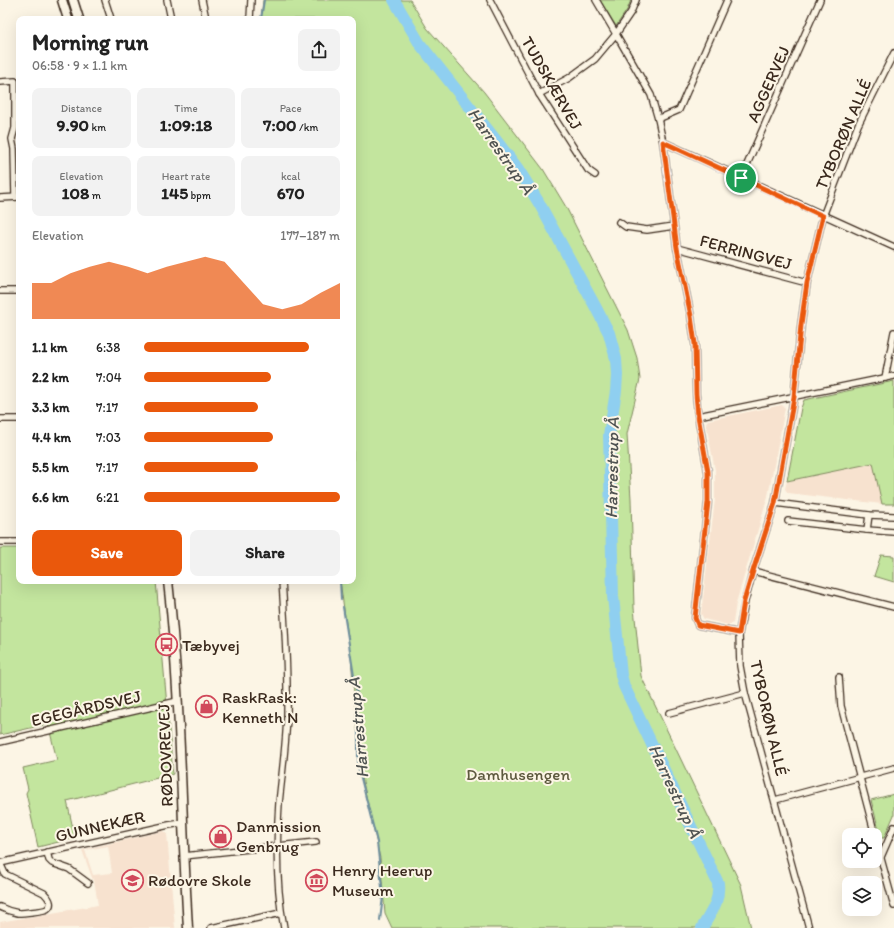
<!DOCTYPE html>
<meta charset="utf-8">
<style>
:root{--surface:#fff;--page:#f2f2f2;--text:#222;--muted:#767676;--accent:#ea580c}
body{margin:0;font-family:Itim,sans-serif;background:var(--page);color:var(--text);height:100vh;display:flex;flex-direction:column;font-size:15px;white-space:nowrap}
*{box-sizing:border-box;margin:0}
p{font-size:13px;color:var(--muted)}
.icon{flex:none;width:22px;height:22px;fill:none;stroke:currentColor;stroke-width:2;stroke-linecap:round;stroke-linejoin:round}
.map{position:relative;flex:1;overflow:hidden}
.drawer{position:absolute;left:16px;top:16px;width:340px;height:568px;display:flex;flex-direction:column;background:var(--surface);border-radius:8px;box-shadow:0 4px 16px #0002}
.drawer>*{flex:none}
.fabs{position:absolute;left:842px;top:828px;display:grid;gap:8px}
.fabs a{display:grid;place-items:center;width:40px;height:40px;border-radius:8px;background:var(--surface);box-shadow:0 4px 16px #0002;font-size:20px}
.pin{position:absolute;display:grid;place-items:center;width:34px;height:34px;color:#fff;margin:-17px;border:2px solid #fff;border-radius:50%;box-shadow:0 1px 4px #0007}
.round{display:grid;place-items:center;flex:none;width:42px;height:42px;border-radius:8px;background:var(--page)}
.overview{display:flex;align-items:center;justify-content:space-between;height:68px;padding:0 16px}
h1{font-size:22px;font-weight:800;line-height:30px}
.metrics{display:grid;grid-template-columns:repeat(3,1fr);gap:6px;height:68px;padding:4px 16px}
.metrics div{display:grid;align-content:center;border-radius:8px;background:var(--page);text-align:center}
.metrics b{font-size:17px;font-weight:800}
.metrics small{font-size:11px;font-weight:400}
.metrics p{font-size:11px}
.chart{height:112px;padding:8px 16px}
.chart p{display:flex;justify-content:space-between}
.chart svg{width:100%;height:72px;margin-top:4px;fill:var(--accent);opacity:.7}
.button{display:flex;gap:8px;margin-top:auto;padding:8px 16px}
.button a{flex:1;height:46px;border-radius:8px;background:var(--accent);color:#fff;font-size:16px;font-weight:800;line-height:46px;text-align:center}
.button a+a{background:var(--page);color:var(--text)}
ul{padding:0 16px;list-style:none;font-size:13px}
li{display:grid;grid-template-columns:64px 48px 1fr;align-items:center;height:30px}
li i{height:10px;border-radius:5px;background:var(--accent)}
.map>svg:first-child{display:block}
.built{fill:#f7e2cf;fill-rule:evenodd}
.green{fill:#c3e59e;stroke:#7f885e}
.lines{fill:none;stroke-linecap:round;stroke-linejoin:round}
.stream{stroke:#6d8d9c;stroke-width:2}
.river{stroke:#8fcff0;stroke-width:12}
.street-casing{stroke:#3b2a1e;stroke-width:8}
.secondary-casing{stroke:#3b2a1e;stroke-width:11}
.street{stroke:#fcf5e5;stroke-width:5.5}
.secondary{stroke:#fcf5e5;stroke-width:8}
.route-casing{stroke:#fff;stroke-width:8}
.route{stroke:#ea580c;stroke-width:5}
.labels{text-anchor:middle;stroke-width:4;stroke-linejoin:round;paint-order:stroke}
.street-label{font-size:17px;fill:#3b2a1e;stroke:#fcf5e5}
.poi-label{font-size:17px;fill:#3b2a1e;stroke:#fcf5e5;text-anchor:start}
.park-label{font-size:17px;fill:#5d593e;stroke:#fcf5e5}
.water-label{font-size:18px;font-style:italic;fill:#505352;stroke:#fcf5e5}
</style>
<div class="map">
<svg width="894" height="928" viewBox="0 0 894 928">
<rect width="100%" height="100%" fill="#fcf5e5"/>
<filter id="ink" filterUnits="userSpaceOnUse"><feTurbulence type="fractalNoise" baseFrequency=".025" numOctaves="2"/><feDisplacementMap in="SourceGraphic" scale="8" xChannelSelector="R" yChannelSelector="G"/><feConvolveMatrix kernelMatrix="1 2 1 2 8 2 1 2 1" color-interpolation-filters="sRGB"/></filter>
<g filter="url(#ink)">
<g class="built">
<path d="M782,405L785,408L768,496L736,603L733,623L728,625L704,619L701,614L715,500V470L706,423L708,420Z"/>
<path d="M873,463L882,504L788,493L785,489L787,481Z"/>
<path d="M163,831L167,834L175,928H0V922L98,905L95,886L82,850ZM108,846L112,873L93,875L85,850Z"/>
</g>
<g class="green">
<path d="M263,0H410L427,28L484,92L543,169L566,207L628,330L637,358L640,379L627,434L631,499L634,608L641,676L741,885L751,928H392L385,913L380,858L361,773L351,658L340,581H353V19H261Z"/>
<path d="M600,0H631L627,10L616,26Z"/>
<path d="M894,381V504H882L873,463L787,481L801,408L804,400Z"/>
<path d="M0,548H19V581H156L173,774L67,801L75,838L38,847L26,793L28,789L23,768L57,760L48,724L0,735Z"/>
<path d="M881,555L894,556V582L874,576Z"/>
<path d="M894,794V815L884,838H881L871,800Z"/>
</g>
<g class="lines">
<g class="stream">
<path d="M261,19L264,0"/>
<path d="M340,581L341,599"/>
<path d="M343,607L358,701V766L377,842L383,897L380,920"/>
</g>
<path class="river" d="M394,0L420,44L495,139L518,169L539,203L595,306L609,333L616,359L617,375L616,391L609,435L613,596L621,675L624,686L718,883C720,902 711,912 702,928"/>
<defs>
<g id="street">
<path d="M105,0L111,19"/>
<path d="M167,0L171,19"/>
<path d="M202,0L206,19"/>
<path d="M490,0L539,94L588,170L595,175"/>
<path d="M596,0L616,34L631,12L636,0"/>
<path d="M250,19L251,0"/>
<path d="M0,82L15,81V128L12,139L14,149L15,197"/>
<path d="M539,94L569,78L595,59L616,34L651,95L658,119L663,142L677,248L691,316L695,344L696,394L698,416L708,472V502L695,618L698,625L739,633"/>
<path d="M658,119L679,110L727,0"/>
<path d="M663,142L894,247"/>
<path d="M741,178L820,0"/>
<path d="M0,198L19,197"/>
<path d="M619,222L626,227L647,230L674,226"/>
<path d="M677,248L807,283"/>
<path d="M0,291H19"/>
<path d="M885,378L894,332"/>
<path d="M698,416L894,376"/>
<path d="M0,419H19"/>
<path d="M775,503L869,515L894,516"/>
<path d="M788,521L867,530L894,532"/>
<path d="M867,530L869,515"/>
<path d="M0,542H19"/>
<path d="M753,571L894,607"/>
<path d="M282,581C285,626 288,670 287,715C286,745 282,774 279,803C276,845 276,887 284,928"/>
<path d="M839,677L841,706L875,835"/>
<path d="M669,713L745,693"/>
<path d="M0,742L178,701"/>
<path d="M775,800L894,768"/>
<path d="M875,837L894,906"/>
<path d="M47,852L49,860L52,863L69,869L88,883"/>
<path d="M184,856L316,842"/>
<path d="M881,857L894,827"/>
<path d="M0,863L169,825L183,823"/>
<path d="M0,863L5,874L44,893C48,897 54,904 47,909C44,911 23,913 18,913C12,912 6,910 0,907"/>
<path d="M211,928L281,913"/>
<path d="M809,928L745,693L740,666L739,633L745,601L753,571L775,503L794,397L801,325L807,283L823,216L858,125L894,53"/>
</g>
<g id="secondary">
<path d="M62,0L68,19"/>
<path d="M73,0L79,19"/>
<path d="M168,581C181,696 181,812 188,928"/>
</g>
</defs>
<use href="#street" class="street-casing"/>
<use href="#secondary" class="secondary-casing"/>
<use href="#street" class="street"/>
<use href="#secondary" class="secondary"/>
</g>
</g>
<g class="lines" filter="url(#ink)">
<defs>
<path id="route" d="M663,142L823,216L807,283L801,325L794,397L775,503L753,571L744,601L739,633L698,625L695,618L708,502V472L698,416L696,394L695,344L691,316L677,248Z"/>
</defs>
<use href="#route" class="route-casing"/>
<use href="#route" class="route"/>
</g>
<defs>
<symbol id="bus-ring" viewBox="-11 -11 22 22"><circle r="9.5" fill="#fcf5e5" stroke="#d1495b" stroke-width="1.5"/><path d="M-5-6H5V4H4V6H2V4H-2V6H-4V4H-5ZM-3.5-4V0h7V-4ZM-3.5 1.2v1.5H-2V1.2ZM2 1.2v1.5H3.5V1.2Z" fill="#d1495b"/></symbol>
<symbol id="shop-ring" viewBox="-11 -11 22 22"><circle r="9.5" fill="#fcf5e5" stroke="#d1495b" stroke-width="1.5"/><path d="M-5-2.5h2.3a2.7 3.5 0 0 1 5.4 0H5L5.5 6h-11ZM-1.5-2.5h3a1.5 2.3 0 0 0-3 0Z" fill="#d1495b"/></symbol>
<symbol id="school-ring" viewBox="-11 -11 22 22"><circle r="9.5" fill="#fcf5e5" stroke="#d1495b" stroke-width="1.5"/><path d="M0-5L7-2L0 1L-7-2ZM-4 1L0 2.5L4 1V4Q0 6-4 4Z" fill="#d1495b"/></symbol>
<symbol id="museum-ring" viewBox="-11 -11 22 22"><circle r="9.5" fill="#fcf5e5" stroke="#d1495b" stroke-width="1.5"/><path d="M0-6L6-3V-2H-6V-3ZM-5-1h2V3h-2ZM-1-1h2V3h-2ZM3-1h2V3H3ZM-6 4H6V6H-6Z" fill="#d1495b"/></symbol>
</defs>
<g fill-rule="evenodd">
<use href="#bus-ring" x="154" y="632" width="25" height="25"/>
<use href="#shop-ring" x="194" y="694" width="25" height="25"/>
<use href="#shop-ring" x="208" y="824" width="25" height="25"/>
<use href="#school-ring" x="120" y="868" width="25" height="25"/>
<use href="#museum-ring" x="304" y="868" width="25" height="25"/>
</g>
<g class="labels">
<g class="street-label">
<text transform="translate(552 83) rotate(60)" y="6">TUDSKÆRVEJ</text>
<text transform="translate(768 84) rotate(-66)" y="6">AGGERVEJ</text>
<text transform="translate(843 134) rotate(-67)" y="6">TYBORØN ALLÉ</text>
<text transform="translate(746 252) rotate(15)" y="6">FERRINGVEJ</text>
<text transform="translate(86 708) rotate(-13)" y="6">EGEGÅRDSVEJ</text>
<text transform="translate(769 718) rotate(77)" y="6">TYBORØN ALLÉ</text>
<text transform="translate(165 755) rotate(-92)" y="6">RØDOVREVEJ</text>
<text transform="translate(100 826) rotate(-13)" y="6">GUNNEKÆR</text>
</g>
<g class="poi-label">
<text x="182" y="651">Tæbyvej</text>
<text x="222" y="703">RaskRask:<tspan x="222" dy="20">Kenneth N</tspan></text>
<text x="236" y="832">Danmission<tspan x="236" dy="20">Genbrug</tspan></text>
<text x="332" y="876">Henry Heerup<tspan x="332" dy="20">Museum</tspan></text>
<text x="148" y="886">Rødovre Skole</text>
</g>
<g class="park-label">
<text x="518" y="780">Damhusengen</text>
</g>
<g class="water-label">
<text transform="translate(501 151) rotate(55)" y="6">Harrestrup Å</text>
<text transform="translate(612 468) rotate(-89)" y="6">Harrestrup Å</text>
<text transform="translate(358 728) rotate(-95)" y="6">Harrestrup Å</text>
<text transform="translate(675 791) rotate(65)" y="6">Harrestrup Å</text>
</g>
</g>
</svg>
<div class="fabs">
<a><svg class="icon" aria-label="locate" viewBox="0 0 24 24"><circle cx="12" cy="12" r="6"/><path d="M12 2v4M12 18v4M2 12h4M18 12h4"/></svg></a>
<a><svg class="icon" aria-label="layers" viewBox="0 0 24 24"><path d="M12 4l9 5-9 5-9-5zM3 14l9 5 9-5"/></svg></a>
</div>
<div class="pin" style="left:741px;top:178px;background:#1e9e55"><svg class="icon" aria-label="arrive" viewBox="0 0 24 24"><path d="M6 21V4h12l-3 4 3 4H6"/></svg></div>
<section class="drawer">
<div class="overview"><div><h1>Morning run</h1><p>06:58 · 9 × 1.1 km</p></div><a class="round"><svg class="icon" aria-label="share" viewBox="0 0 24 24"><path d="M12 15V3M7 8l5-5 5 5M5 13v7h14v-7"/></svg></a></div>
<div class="metrics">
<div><p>Distance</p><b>9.90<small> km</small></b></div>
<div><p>Time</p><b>1:09:18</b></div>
<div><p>Pace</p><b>7:00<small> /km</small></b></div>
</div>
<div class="metrics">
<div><p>Elevation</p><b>108<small> m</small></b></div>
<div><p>Heart rate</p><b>145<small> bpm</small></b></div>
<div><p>kcal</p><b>670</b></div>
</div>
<div class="chart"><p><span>Elevation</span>177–187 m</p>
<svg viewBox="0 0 160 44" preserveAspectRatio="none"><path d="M0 44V22L10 22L20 16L30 12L40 9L50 12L60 16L70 12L80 9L90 6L100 9L110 22L120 35L130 38L140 35L150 28L160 22V44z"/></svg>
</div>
<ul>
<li><b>1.1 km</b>6:38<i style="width:84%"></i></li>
<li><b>2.2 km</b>7:04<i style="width:65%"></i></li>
<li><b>3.3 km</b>7:17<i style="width:58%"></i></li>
<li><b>4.4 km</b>7:03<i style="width:66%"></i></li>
<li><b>5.5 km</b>7:17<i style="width:58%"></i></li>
<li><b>6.6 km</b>6:21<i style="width:100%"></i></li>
</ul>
<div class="button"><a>Save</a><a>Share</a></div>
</section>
</div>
